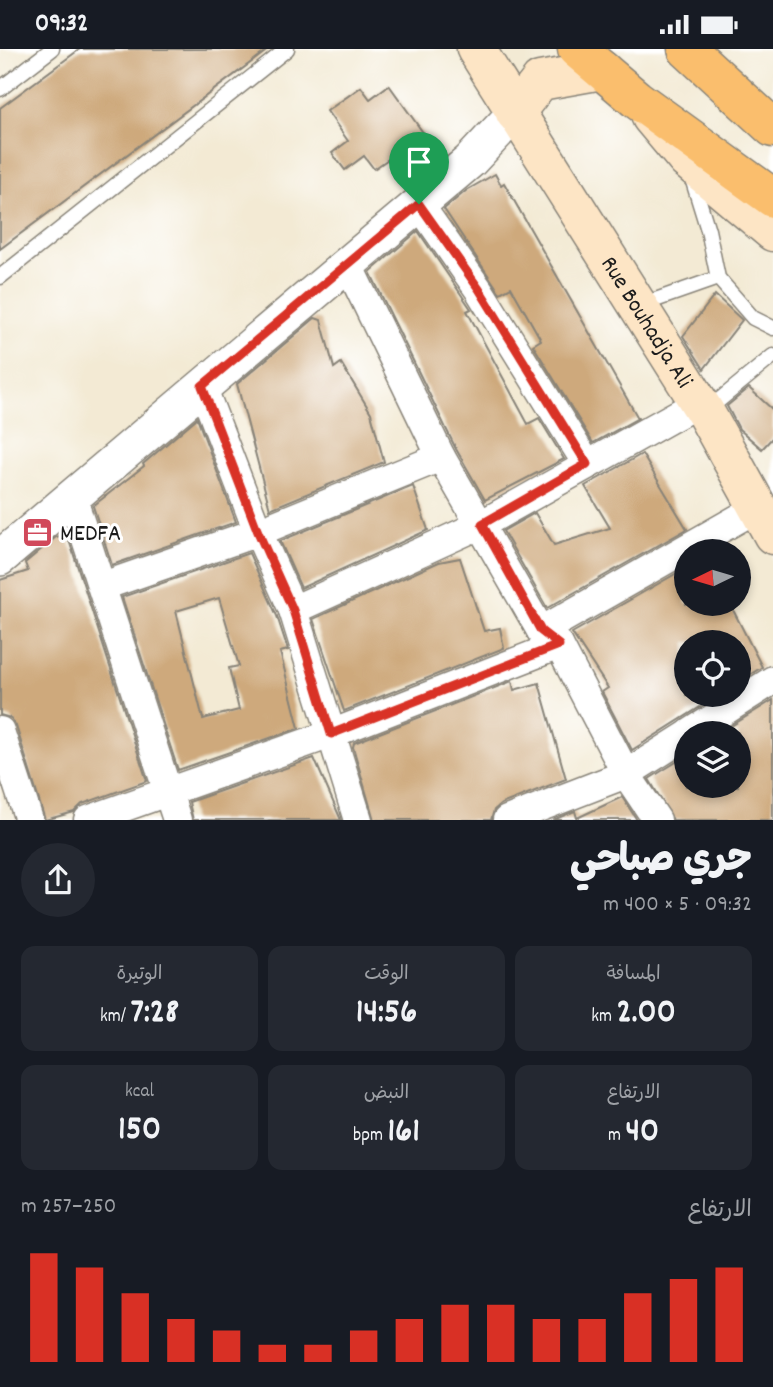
<!DOCTYPE html>
<html lang="ar">
<meta charset="utf-8">
<style>
:root{--surface:#171b24;--page:#242831;--text:#f1f3f6;--muted:#9ea1a6;--accent:#d93025}
body{margin:0;font-family:Dekko,"Playpen Sans Arabic",sans-serif;background:var(--page);color:var(--text);direction:rtl;height:100vh;display:flex;flex-direction:column;font-size:26px;white-space:nowrap}
*{box-sizing:border-box;margin:0}
p{font-size:23px;color:var(--muted)}
.icon{flex:none;width:38px;height:38px;fill:none;stroke:currentColor;stroke-width:2;stroke-linecap:round;stroke-linejoin:round}
.map{position:relative;height:771px;overflow:hidden;direction:ltr}
.side{display:flex;flex-direction:column;background:var(--surface);flex:1}
.side>*{flex:none}
.needle{width:46px;rotate:265deg}
.fabs{position:absolute;left:674px;top:490px;display:grid;gap:14px}
.fabs a{display:grid;place-items:center;width:77px;height:77px;border-radius:50%;background:var(--surface);box-shadow:0 4px 10px #0003;font-size:35px}
.pin{position:absolute;display:grid;place-items:center;width:60px;height:60px;color:#fff;margin:-72px -30px;border-radius:50% 50% 50% 0;rotate:-45deg;box-shadow:0 0 7px #0007}
.pin .icon{rotate:45deg}
.round{display:grid;place-items:center;flex:none;width:74px;height:74px;border-radius:37px;background:var(--page)}
.summary{display:flex;align-items:center;justify-content:space-between;height:119px;padding:0 21px}
h1{font-size:38px;font-weight:800;line-height:52px}
.stats{display:grid;grid-template-columns:repeat(3,1fr);gap:10px;height:119px;padding:7px 21px}
.stats div{display:grid;align-content:center;border-radius:14px;background:var(--page);text-align:center}
.stats b{font-size:35px;font-weight:800}
.stats small{font-size:19px;font-weight:400}
.stats p{font-size:19px}
.chart{height:196px;padding:14px 21px}
.chart p{display:flex;justify-content:space-between}
.chart svg{width:100%;height:126px;margin-top:7px;stroke:var(--accent);stroke-width:6}
.status{display:flex;justify-content:space-between;align-items:center;height:49px;padding:0 35px;background:var(--surface);direction:ltr}
.status svg{height:19px;fill:currentColor}
.map>svg:first-child{display:block}
.building{fill:#cea97c;fill-rule:evenodd}
.lines{fill:none;stroke-linecap:round;stroke-linejoin:round}
.service-casing{stroke:#888378;stroke-width:17}
.minor-casing{stroke:#888378;stroke-width:31}
.tertiary-casing{stroke:#888378;stroke-width:38}
.secondary-casing{stroke:#888378;stroke-width:41}
.motorway-casing{stroke:#888378;stroke-width:41}
.service{stroke:#fff;stroke-width:14}
.minor{stroke:#fff;stroke-width:28}
.tertiary{stroke:#fff;stroke-width:35}
.secondary{stroke:#fde5c5;stroke-width:38}
.motorway{stroke:#fabe6d;stroke-width:38}
.route-casing{stroke:#fff;stroke-width:14}
.route{stroke:#d93025;stroke-width:9}
.labels{text-anchor:middle;stroke-width:6;stroke-linejoin:round;paint-order:stroke}
.street-label{font-size:24px;fill:#1c1c1c;stroke:#fff}
.poi-label{font-size:24px;fill:#1c1c1c;stroke:#fff;text-anchor:start}
</style>
<div class="status"><b>09:32</b><svg viewBox="0 0 49 12"><path d="M0 12V9h3v3zM5 12V6h3v6zM10 12V3h3v9zM15 12V0h3v12zM26 1h20v11H26zM47 4h2v5h-2z"/></svg></div>
<div class="map">
<svg width="773" height="771" viewBox="0 0 773 771">
<rect width="100%" height="100%" fill="#fff"/>
<filter id="ink" filterUnits="userSpaceOnUse"><feTurbulence type="fractalNoise" baseFrequency=".0143" numOctaves="2"/><feDisplacementMap in="SourceGraphic" scale="14" xChannelSelector="R" yChannelSelector="G"/><feConvolveMatrix kernelMatrix="1 2 1 2 8 2 1 2 1" color-interpolation-filters="sRGB"/></filter>
<filter id="wash" filterUnits="userSpaceOnUse"><feTurbulence type="fractalNoise" baseFrequency=".00686" numOctaves="4" result="noise"/><feDisplacementMap in="SourceGraphic" scale="28" xChannelSelector="R" yChannelSelector="G"/><feGaussianBlur stdDeviation="1.57" result="paint"/><feColorMatrix in="noise" values="0 0 0 0 0 0 0 0 0 0 0 0 0 0 0 0 0 1.4 0 .05"/><feComposite in="paint" operator="in"/></filter>
<g filter="url(#wash)">
<rect width="100%" height="100%" fill="#f3ead4"/>
<g id="blocks">
<g class="building">
<path d="M80,0H269L0,200V59Z"/>
<path d="M389,36L424,85L374,120L364,107L345,121L332,104L348,92L327,62L361,38L370,50Z"/>
<path d="M495,125L501,136L504,134L638,369L593,394L533,296L541,291L511,238L500,244L444,160L467,141Z"/>
<path d="M418,182L471,260L467,262L528,375L539,369L564,410L485,451L456,400L370,223Z"/>
<path d="M715,246L742,271L704,320L683,287Z"/>
<path d="M315,269L321,271L334,319L341,314L371,364L384,413L270,460L237,335Z"/>
<path d="M749,339L773,361V388L762,400L739,380L727,357Z"/>
<path d="M197,369L236,473L112,516L93,457L144,417L143,415Z"/>
<path d="M642,405L687,480L547,559L503,482L535,464L554,496L610,479L585,437Z"/>
<path d="M413,437L428,481L301,539L280,492Z"/>
<path d="M67,485L147,732L82,755L74,763L45,771L16,677L11,669L0,666V531L28,522L25,514L56,488Z"/>
<path d="M249,504L277,567L288,601L280,603L299,679L178,721L122,548ZM219,549L239,617L229,619L239,661L203,670L176,562Z"/>
<path d="M460,509L484,582L500,579L504,599L344,662L313,570L439,513Z"/>
<path d="M686,519V555H730L762,618L738,633V593H686V646H719L632,701L602,643L608,639L572,584Z"/>
<path d="M512,632L514,641L539,634L566,730L501,755L494,761L491,771H374L353,698L354,694Z"/>
<path d="M773,651V771H673L649,730L686,707V737H738V684H720Z"/>
<path d="M314,709L341,771H193L189,753Z"/>
<path d="M622,748L637,771H553L575,762L577,769Z"/>
</g>
</g>
</g>
<g filter="url(#ink)">
<use href="#blocks" fill-opacity="0" stroke="#888378" stroke-width="2"/>
<g class="lines">
<defs>
<g id="service">
<path d="M0,40L52,0"/>
<path d="M691,126L708,181L718,229L753,269L773,279"/>
<path d="M0,228L287,0"/>
<path d="M641,256L718,229"/>
<path d="M706,362L773,307"/>
</g>
<g id="minor">
<path d="M419,155L479,241L587,415"/>
<path d="M348,216L441,408L541,582L559,596L626,725L657,771"/>
<path d="M202,337L258,483L293,561L358,771"/>
<path d="M73,450L177,771"/>
<path d="M103,537L258,483L441,408"/>
<path d="M293,561L482,475L698,354"/>
<path d="M541,582L757,459"/>
<path d="M0,682L29,771"/>
<path d="M690,684L773,631"/>
<path d="M88,771L331,685L559,596"/>
<path d="M507,771L626,725L686,687"/>
</g>
<path id="tertiary" d="M0,509L470,112L515,64"/>
<g id="secondary">
<path id="s1" d="M476,0L705,363L773,486"/>
<path d="M515,64L540,32L602,21"/>
<path d="M651,68L687,111L773,183"/>
</g>
<g id="motorway">
<path d="M577,0L636,50L773,149"/>
<path d="M687,0L773,79"/>
</g>
</defs>
<use href="#service" class="service-casing"/>
<use href="#minor" class="minor-casing"/>
<use href="#tertiary" class="tertiary-casing"/>
<use href="#secondary" class="secondary-casing"/>
<use href="#motorway" class="motorway-casing"/>
<use href="#service" class="service"/>
<use href="#minor" class="minor"/>
<use href="#tertiary" class="tertiary"/>
<use href="#secondary" class="secondary"/>
<use href="#motorway" class="motorway"/>
</g>
</g>
<g class="lines" filter="url(#ink)">
<defs>
<path id="route" d="M419,155L479,240L587,415L482,475L541,582L559,596L331,685L293,561L258,483L202,337Z"/>
</defs>
<use href="#route" class="route-casing"/>
<use href="#route" class="route"/>
</g>
<defs>
<symbol id="office-square" viewBox="-11 -11 22 22"><rect x="-9" y="-9" width="18" height="18" rx="4" fill="#d1495b" stroke="#fff"/><path d="M-6-3h4V-5.5h4V-3h4V5H-6ZM-1-4.5V-3h2v-1.5ZM-6 0V1H6V0Z" fill="#fff"/></symbol>
</defs>
<g fill-rule="evenodd">
<use href="#office-square" x="20" y="466" width="35" height="35"/>
</g>
<g class="labels">
<g class="street-label">
<text dy="8" stroke="none"><textPath href="#s1" startOffset="322">Rue Bouhadja Ali</textPath></text>
</g>
<g class="poi-label">
<text x="60" y="491">MEDFA</text>
</g>
</g>
</svg>
<div class="fabs">
<a><svg class="needle" viewBox="-14 -14 28 28"><path d="M0-13l5 13h-10z" fill="#e53935"/><path d="M0 13l5-13h-10z" fill="#9ea1a6"/></svg></a>
<a><svg class="icon" aria-label="locate" viewBox="0 0 24 24"><circle cx="12" cy="12" r="6"/><path d="M12 2v4M12 18v4M2 12h4M18 12h4"/></svg></a>
<a><svg class="icon" aria-label="layers" viewBox="0 0 24 24"><path d="M12 4l9 5-9 5-9-5zM3 14l9 5 9-5"/></svg></a>
</div>
<div class="pin" style="left:419px;top:155px;background:#1e9e55"><svg class="icon" aria-label="arrive" viewBox="0 0 24 24"><path d="M6 21V4h12l-3 4 3 4H6"/></svg></div>
</div>
<section class="side">
<div class="summary"><div><h1>جري صباحي</h1><p>09:32 · 5 × 400 m</p></div><a class="round"><svg class="icon" aria-label="share" viewBox="0 0 24 24"><path d="M12 15V3M7 8l5-5 5 5M5 13v7h14v-7"/></svg></a></div>
<div class="stats">
<div><p>المسافة</p><b>2.00<small> km</small></b></div>
<div><p>الوقت</p><b>14:56</b></div>
<div><p>الوتيرة</p><b>7:28<small> /km</small></b></div>
</div>
<div class="stats">
<div><p>الارتفاع</p><b>40<small> m</small></b></div>
<div><p>النبض</p><b>161<small> bpm</small></b></div>
<div><p>kcal</p><b>150</b></div>
</div>
<div class="chart"><p><span>الارتفاع</span>250–257 m</p>
<svg viewBox="0 0 160 44" preserveAspectRatio="none"><path d="M5 44V6M15 44V11M25 44V20M35 44V29M45 44V33M55 44V38M65 44V38M75 44V33M85 44V29M95 44V24M105 44V24M115 44V29M125 44V29M135 44V20M145 44V15M155 44V11"/></svg>
</div>
</section>
